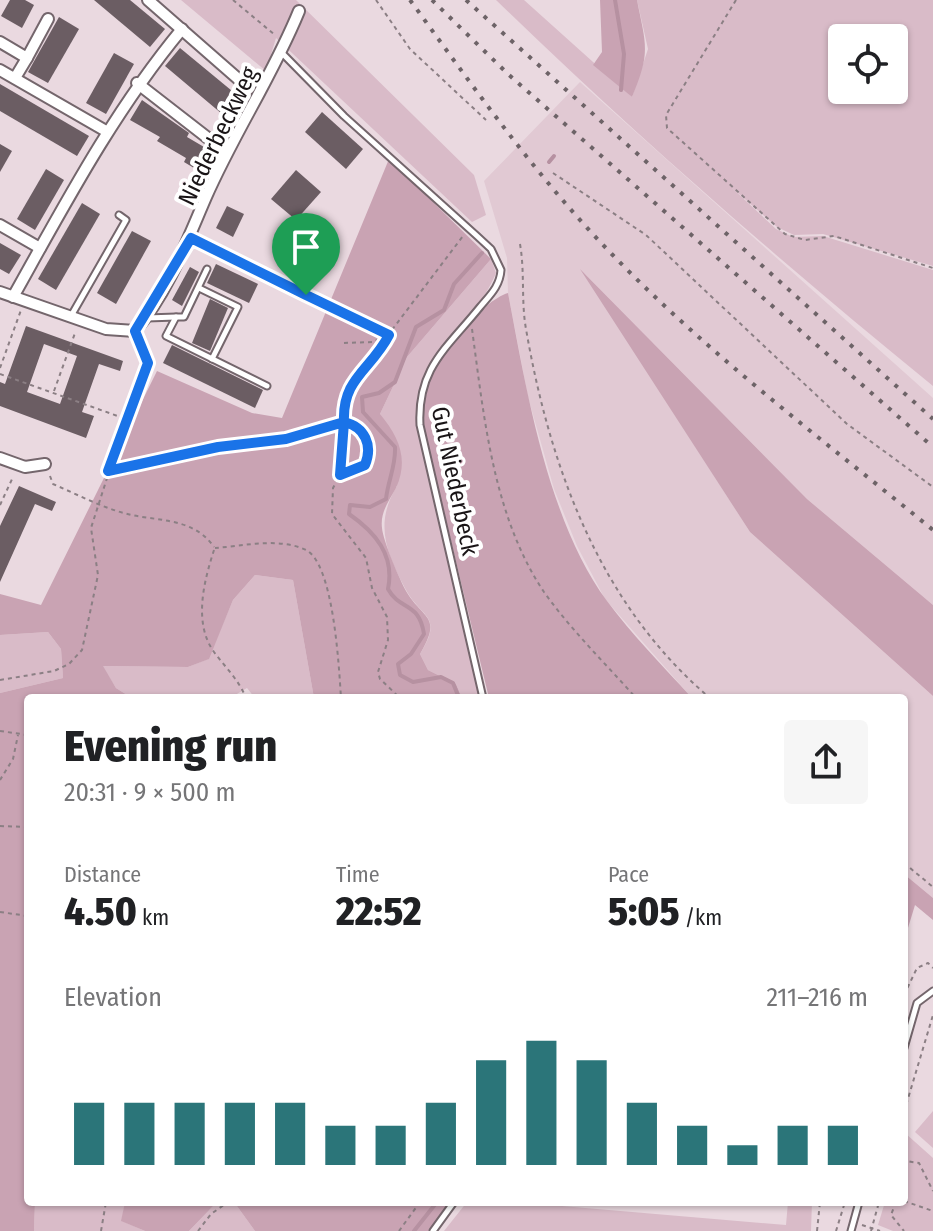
<!DOCTYPE html>
<meta charset="utf-8">
<style>
:root{--surface:#fff;--page:#f6f6f6;--text:#202124;--muted:#757577;--accent:#2b7579}
body{margin:0;font-family:"Fira Sans Condensed",sans-serif;background:var(--page);color:var(--text);height:100vh;display:flex;flex-direction:column;font-size:30px;white-space:nowrap}
*{box-sizing:border-box;margin:0}
p{font-size:26px;color:var(--muted)}
.icon{flex:none;width:44px;height:44px;fill:none;stroke:currentColor;stroke-width:2;stroke-linecap:round;stroke-linejoin:round}
.map{position:relative;flex:1;overflow:hidden}
.panel{position:absolute;left:24px;top:694px;width:884px;height:512px;display:flex;flex-direction:column;background:var(--surface);border-radius:8px;box-shadow:0 2px 6px #0004}
.panel>*{flex:none}
.buttons{position:absolute;left:828px;top:24px;display:grid;gap:16px}
.buttons a{display:grid;place-items:center;width:80px;height:80px;border-radius:8px;background:var(--surface);box-shadow:0 2px 6px #0004;font-size:40px}
.pin{position:absolute;display:grid;place-items:center;width:68px;height:68px;color:#fff;margin:-82px -34px;border-radius:50% 50% 50% 0;rotate:-45deg;box-shadow:0 0 8px #0007}
.pin .icon{rotate:45deg}
.round{display:grid;place-items:center;flex:none;width:84px;height:84px;border-radius:8px;background:var(--page)}
.overview{display:flex;align-items:center;justify-content:space-between;height:136px;padding:0 40px}
h1{font-size:44px;font-weight:800;line-height:60px}
.figures{display:grid;grid-template-columns:repeat(3,1fr);gap:12px;height:136px;padding:8px 40px}
.figures div{display:grid;align-content:center}
.figures b{font-size:40px;font-weight:800}
.figures small{font-size:22px;font-weight:400}
.figures p{font-size:22px}
.chart{height:224px;padding:16px 40px}
.chart p{display:flex;justify-content:space-between}
.chart svg{width:100%;height:144px;margin-top:8px;stroke:var(--accent);stroke-width:6}
.map>svg:first-child{display:block}
.built{fill:#e1c9d3}
.green{fill:#d9bbc8;fill-rule:evenodd}
.forest{fill:#c9a3b3}
.lines{fill:none;stroke-linecap:round;stroke-linejoin:round}
.stream{stroke:#b691a1;stroke-width:4}
.building{fill:#6b5d63;fill-rule:evenodd}
.lane-casing{stroke:#74666c;stroke-width:9}
.street-casing{stroke:#74666c;stroke-width:14}
.path{stroke:#8b7f84;stroke-width:2;stroke-dasharray:4 4;stroke-linecap:butt}
.lane{stroke:#fff;stroke-width:5}
.street{stroke:#fff;stroke-width:10}
.rail{stroke:#6d6367;stroke-width:4;stroke-dasharray:4 8;stroke-linecap:butt}
.route-casing{stroke:#fff;stroke-width:16}
.route{stroke:#1a73e8;stroke-width:10}
.labels{text-anchor:middle;stroke-width:8;stroke-linejoin:round;paint-order:stroke}
.street-label{font-size:24px;fill:#191416;stroke:#fff}
</style>
<div class="map">
<svg width="933" height="1231" viewBox="0 0 933 1231">
<rect width="100%" height="100%" fill="#ead9e0"/>
<path class="built" d="M580,82L933,398V605L807,499L584,273L750,532L933,696V898L904,874V698H692L605,599L577,546L554,489L528,397L508,293L507,258L484,181Z"/>
<g class="green">
<path d="M181,0H296L474,175L486,215L472,222L276,38L266,71Z"/>
<path d="M496,0H524L632,97L648,49L637,0H933V266L823,234L794,235L777,227L730,186L776,229L793,237L823,236L933,270V386C782,263 636,136 496,0ZM842,38H894V90H842Z"/>
<path d="M491,259L496,273C469,337 415,347 418,427L481,698H462L456,684L428,670L420,654C444,615 422,619 406,590C386,553 374,523 397,486L380,414L407,357Z"/>
<path d="M255,575L293,580L314,698H255L247,688L230,698H132L116,688L102,666L188,667L208,659L233,600Z"/>
<path d="M48,632L61,649L63,678L0,693V635Z"/>
<path d="M933,1111V1148L915,1132Z"/>
<path d="M905,1133L933,1158V1231H893L878,1225L885,1202H904Z"/>
<path d="M35,1202H125L122,1221L145,1231H34Z"/>
<path d="M217,1202H234L255,1231H189Z"/>
<path d="M467,1202H515L786,1225L788,1202H812L811,1231H444Z"/>
</g>
<g class="forest">
<path d="M600,0H637C646,46 651,52 632,97L593,65L602,52Z"/>
<path d="M389,159L491,259L407,357L380,414C399,437 409,459 396,488C389,501 380,512 382,528C383,541 400,580 406,591C423,620 443,615 420,654L428,670L456,684L462,698H314L293,580L255,575L233,600L209,659L188,667L103,666L116,688L132,698H28V1202H35L34,1231H0V693L63,678L61,649L48,632L0,635V594L41,605L157,371L252,413L282,418Z"/>
<path d="M580,269L807,499L933,605V696L750,532Z"/>
<path d="M508,293C526,388 548,522 607,601C632,635 663,666 692,698H489L422,421C422,406 423,392 429,378C440,352 482,301 508,293Z"/>
<path d="M904,874L933,898V920L915,905L904,941Z"/>
<path d="M125,1202H217L189,1231H145L121,1221Z"/>
<path d="M234,1202H449L429,1231H255Z"/>
</g>
<g class="lines">
<g class="stream">
<path d="M615,0L624,54L621,90"/>
<path d="M549,162L554,156"/>
<path d="M459,698L453,683L441,677L413,682L400,675L398,664L411,654L424,634C419,601 400,611 388,589C395,555 375,532 349,514L350,505L370,507L386,499C388,480 396,466 395,447L363,412L362,397L379,393L395,382L416,327L444,310L454,284L482,253"/>
<path d="M414,1231L437,1202"/>
</g>
</g>
<g class="building">
<path d="M10,0H25L34,5L22,28L1,16Z"/>
<path d="M94,0H130L165,29L150,47Z"/>
<path d="M59,17L79,29L48,83L28,72Z"/>
<path d="M180,48L243,100L228,119L165,66Z"/>
<path d="M114,53L134,64L106,114L86,103Z"/>
<path d="M0,84L89,136L77,156L0,111Z"/>
<path d="M142,100L189,133L187,137L216,154L204,174L184,162L186,158L157,141L160,137L130,120Z"/>
<path d="M322,112L363,149L346,169L305,132Z"/>
<path d="M0,144L12,151L0,172Z"/>
<path d="M46,169L64,180L35,230L17,219Z"/>
<path d="M296,170L321,192L296,220L271,199Z"/>
<path d="M82,203L100,214L56,290L38,279Z"/>
<path d="M227,206L244,214L233,237L216,228Z"/>
<path d="M132,231L151,241L116,304L97,293Z"/>
<path d="M0,243L21,255L9,274L0,269Z"/>
<path d="M216,264L258,284L249,303L207,283Z"/>
<path d="M190,267L199,272L182,306L172,300Z"/>
<path d="M210,299L228,308L210,351L192,343Z"/>
<path d="M26,326L123,361L120,371L99,364L82,412L94,416L86,438L0,406V382L5,384ZM44,344L77,356L60,404L27,392Z"/>
<path d="M172,345L263,390L255,408L163,363Z"/>
<path d="M19,486L56,502L52,511L35,504L0,582V526Z"/>
</g>
<g class="lines">
<defs>
<g id="lane">
<path d="M282,53L344,116L477,236L491,249L501,270C500,286 490,295 480,307C447,348 417,368 420,425L483,698"/>
<path d="M207,269L184,317H176L166,336L267,386"/>
<path d="M199,288L238,307L212,359"/>
<path d="M71,316L126,220L119,215"/>
<path d="M147,318L176,317"/>
<path d="M904,1048L917,1003L933,991"/>
<path d="M433,1231L454,1202"/>
<path d="M851,1231L859,1202"/>
</g>
<g id="street">
<path d="M148,0L244,84L250,83"/>
<path d="M0,42L27,58L15,78"/>
<path d="M27,58L48,19"/>
<path d="M0,70L106,131"/>
<path d="M137,83L222,149"/>
<path d="M0,225L40,248"/>
<path d="M0,292L106,329L135,331C168,292 186,243 206,197C234,133 273,75 299,11"/>
<path d="M13,297C65,204 114,111 182,29"/>
<path d="M0,458L25,467L45,464"/>
</g>
</defs>
<use href="#lane" class="lane-casing"/>
<use href="#street" class="street-casing"/>
<g class="path">
<path d="M233,0L275,35"/>
<path d="M376,0L410,49L486,120"/>
<path d="M736,0L666,115L667,128L785,234L805,240L834,236L933,268"/>
<path d="M553,173L646,235L847,424L933,487"/>
<path d="M200,242L388,334"/>
<path d="M520,244C525,273 521,301 526,329C550,468 600,605 710,698"/>
<path d="M472,329C484,417 493,516 544,592C571,630 605,663 636,698"/>
<path d="M344,343L373,342L388,335"/>
<path d="M0,368L21,310"/>
<path d="M0,374L126,419"/>
<path d="M54,391L75,333"/>
<path d="M108,471C144,464 180,454 216,447C240,443 265,443 289,438C301,436 340,421 348,422C376,428 378,467 340,475L333,488L332,514L366,558L372,588L387,617L388,640L378,672L380,679L400,698"/>
<path d="M340,474L343,403L348,388L463,236"/>
<path d="M50,476L53,484C74,493 95,504 117,511C151,523 191,514 214,547"/>
<path d="M0,505L13,477"/>
<path d="M215,548C243,546 279,537 306,550C334,564 339,669 341,698"/>
<path d="M214,550C204,581 193,623 214,652C225,667 239,680 246,698"/>
<path d="M0,680L54,671L69,664L82,650L98,575L91,528L126,419L148,363L141,343"/>
<path d="M0,731L28,735"/>
<path d="M0,780L13,759L18,735"/>
<path d="M0,826L28,827"/>
<path d="M904,863L933,887"/>
<path d="M0,912L28,916"/>
<path d="M904,995L917,968L928,963L933,968"/>
<path d="M904,1112L933,1015"/>
<path d="M904,1165L906,1161L919,1163L933,1191"/>
<path d="M904,1201L933,1211"/>
<path d="M896,1202L891,1215L904,1231"/>
<path d="M862,1225L880,1231"/>
<path d="M101,1231L106,1202"/>
<path d="M198,1231L211,1214L228,1202"/>
<path d="M399,1231L420,1202"/>
<path d="M817,1231L820,1202"/>
<path d="M836,1231L845,1202"/>
<path d="M871,1231L879,1202"/>
</g>
<use href="#lane" class="lane"/>
<use href="#street" class="street"/>
<g class="rail">
<path d="M410,0C472,85 533,172 606,248C705,352 822,439 933,530"/>
<path d="M432,0L509,75L933,447"/>
<path d="M466,0L933,419"/>
</g>
</g>
<g class="lines">
<defs>
<path id="route" d="M306,295L191,238L135,331L148,363L108,471L218,447L286,439L344,422L340,475L365,465C373,445 365,427 344,422C342,378 371,370 389,335L306,295"/>
</defs>
<use href="#route" class="route-casing"/>
<use href="#route" class="route"/>
</g>
<g class="labels">
<g class="street-label">
<text transform="translate(218 136) rotate(-64)" y="8">Niederbeckweg</text>
<text transform="translate(455 481) rotate(78)" y="8">Gut Niederbeck</text>
</g>
</g>
</svg>
<div class="buttons">
<a><svg class="icon" aria-label="locate" viewBox="0 0 24 24"><circle cx="12" cy="12" r="6"/><path d="M12 2v4M12 18v4M2 12h4M18 12h4"/></svg></a>
</div>
<div class="pin" style="left:306px;top:295px;background:#1e9e55"><svg class="icon" aria-label="arrive" viewBox="0 0 24 24"><path d="M6 21V4h12l-3 4 3 4H6"/></svg></div>
<section class="panel">
<div class="overview"><div><h1>Evening run</h1><p>20:31 · 9 × 500 m</p></div><a class="round"><svg class="icon" aria-label="share" viewBox="0 0 24 24"><path d="M12 15V3M7 8l5-5 5 5M5 13v7h14v-7"/></svg></a></div>
<div class="figures">
<div><p>Distance</p><b>4.50<small> km</small></b></div>
<div><p>Time</p><b>22:52</b></div>
<div><p>Pace</p><b>5:05<small> /km</small></b></div>
</div>
<div class="chart"><p><span>Elevation</span>211–216 m</p>
<svg viewBox="0 0 160 44" preserveAspectRatio="none"><path d="M5 44V25M15 44V25M25 44V25M35 44V25M45 44V25M55 44V32M65 44V32M75 44V25M85 44V12M95 44V6M105 44V12M115 44V25M125 44V32M135 44V38M145 44V32M155 44V32"/></svg>
</div>
</section>
</div>
